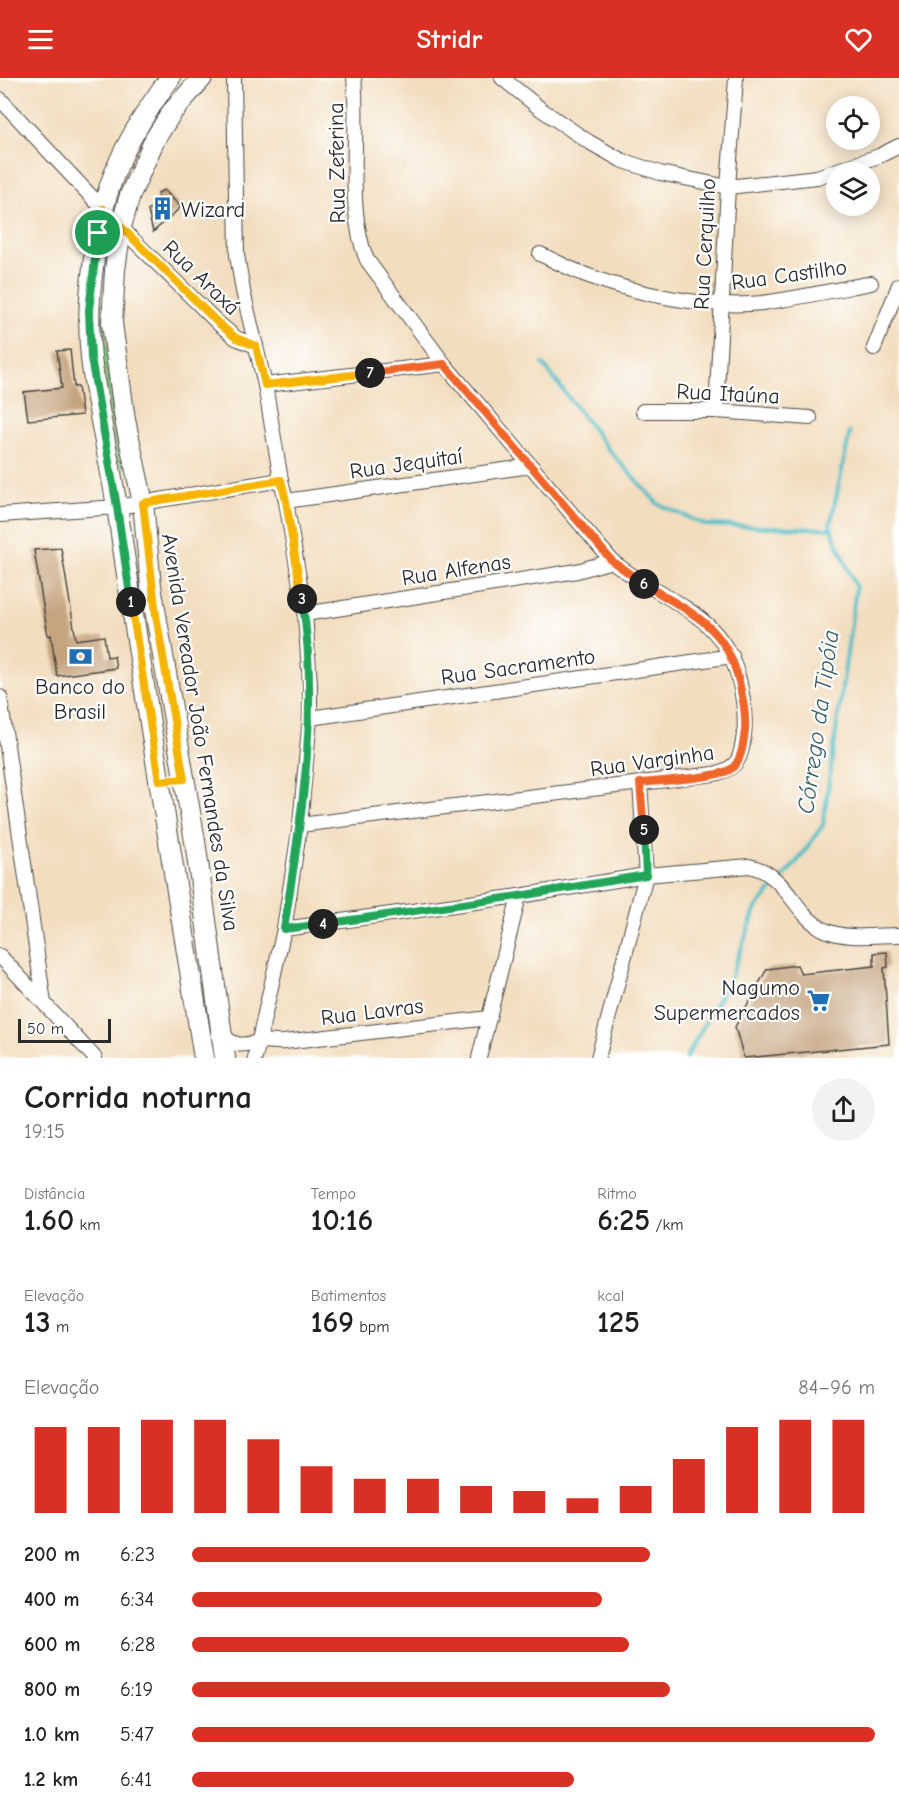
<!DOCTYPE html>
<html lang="pt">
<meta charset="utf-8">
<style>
:root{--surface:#fff;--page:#f2f2f2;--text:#202124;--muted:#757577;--accent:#d93025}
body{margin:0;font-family:"Comic Neue",sans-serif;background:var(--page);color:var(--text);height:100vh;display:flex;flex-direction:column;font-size:22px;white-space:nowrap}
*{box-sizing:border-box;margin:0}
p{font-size:20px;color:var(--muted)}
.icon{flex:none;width:33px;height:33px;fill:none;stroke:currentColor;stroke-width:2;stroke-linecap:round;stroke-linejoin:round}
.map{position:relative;height:980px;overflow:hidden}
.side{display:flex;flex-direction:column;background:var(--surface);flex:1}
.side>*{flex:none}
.controls{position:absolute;left:826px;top:18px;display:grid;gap:12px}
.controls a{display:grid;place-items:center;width:54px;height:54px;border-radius:50%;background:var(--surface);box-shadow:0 3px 15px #0003;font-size:30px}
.scale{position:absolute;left:18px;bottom:15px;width:93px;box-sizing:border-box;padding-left:6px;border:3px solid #2b2b2b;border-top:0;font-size:16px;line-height:21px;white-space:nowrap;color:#2b2b2b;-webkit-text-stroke:4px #fff;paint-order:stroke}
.pin{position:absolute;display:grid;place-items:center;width:51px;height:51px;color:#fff;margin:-26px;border:3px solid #fff;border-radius:50%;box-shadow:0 2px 6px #0007}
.km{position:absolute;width:30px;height:30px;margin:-15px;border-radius:50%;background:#222;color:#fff;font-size:16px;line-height:30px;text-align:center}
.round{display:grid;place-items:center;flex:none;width:63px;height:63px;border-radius:32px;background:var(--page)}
.headline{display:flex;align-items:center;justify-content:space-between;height:102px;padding:0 24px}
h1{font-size:33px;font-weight:700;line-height:45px}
.stats{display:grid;grid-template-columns:repeat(3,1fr);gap:9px;height:102px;padding:6px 24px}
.stats div{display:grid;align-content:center}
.stats b{font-size:30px;font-weight:700}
.stats small{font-size:16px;font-weight:400}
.stats p{font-size:16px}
.chart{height:168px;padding:12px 24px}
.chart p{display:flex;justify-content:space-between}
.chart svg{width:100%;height:108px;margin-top:6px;stroke:var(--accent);stroke-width:6}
ul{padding:0 24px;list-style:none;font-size:20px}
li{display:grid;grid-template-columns:96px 72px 1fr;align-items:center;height:45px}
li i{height:15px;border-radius:8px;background:var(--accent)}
header{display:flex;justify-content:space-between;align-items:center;height:78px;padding:0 24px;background:var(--accent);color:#fff;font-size:27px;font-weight:700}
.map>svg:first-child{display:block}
.green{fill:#87cc86;stroke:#597c58;stroke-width:1.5}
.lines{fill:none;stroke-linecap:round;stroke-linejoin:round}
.stream{stroke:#4ebcc4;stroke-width:4}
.building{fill:#c4a37d}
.minor-casing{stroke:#494641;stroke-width:16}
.secondary-casing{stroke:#494641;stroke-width:22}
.minor{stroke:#fff;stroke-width:14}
.secondary{stroke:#fff;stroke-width:20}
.split-1-casing{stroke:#fff;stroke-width:12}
.split-2-casing{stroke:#fff;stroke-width:12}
.split-3-casing{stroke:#fff;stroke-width:12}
.split-4-casing{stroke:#fff;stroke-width:12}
.split-5-casing{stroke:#fff;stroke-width:12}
.split-6-casing{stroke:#fff;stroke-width:12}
.split-7-casing{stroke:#fff;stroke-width:12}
.split-8-casing{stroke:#fff;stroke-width:12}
.split-1{stroke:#22a559;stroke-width:8}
.split-2{stroke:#f5b400;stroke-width:8}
.split-3{stroke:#f5b400;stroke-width:8}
.split-4{stroke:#22a559;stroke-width:8}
.split-5{stroke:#22a559;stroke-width:8}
.split-6{stroke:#f0652b;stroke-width:8}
.split-7{stroke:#f0652b;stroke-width:8}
.split-8{stroke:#f5b400;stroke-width:8}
.labels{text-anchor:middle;stroke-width:4.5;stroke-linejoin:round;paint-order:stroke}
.street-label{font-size:22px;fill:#2b2b2b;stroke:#fff}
.poi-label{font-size:22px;fill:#2b2b2b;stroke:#fff;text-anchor:start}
.water-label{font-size:24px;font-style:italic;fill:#375e61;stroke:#fff}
</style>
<header><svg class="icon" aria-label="menu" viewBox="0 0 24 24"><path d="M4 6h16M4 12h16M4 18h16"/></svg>Stridr<svg class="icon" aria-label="heart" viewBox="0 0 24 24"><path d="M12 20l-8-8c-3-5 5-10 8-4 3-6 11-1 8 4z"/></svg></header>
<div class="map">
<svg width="899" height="980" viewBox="0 0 899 980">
<rect width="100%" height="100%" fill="#fff"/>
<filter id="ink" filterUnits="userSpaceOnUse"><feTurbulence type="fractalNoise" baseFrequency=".0167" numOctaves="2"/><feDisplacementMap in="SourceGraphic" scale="12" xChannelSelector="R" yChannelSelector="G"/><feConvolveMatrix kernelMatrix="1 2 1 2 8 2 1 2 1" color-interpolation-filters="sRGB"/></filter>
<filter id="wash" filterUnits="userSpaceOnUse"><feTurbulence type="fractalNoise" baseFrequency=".008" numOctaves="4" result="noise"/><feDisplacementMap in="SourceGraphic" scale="24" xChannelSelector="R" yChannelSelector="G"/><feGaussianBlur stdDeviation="1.35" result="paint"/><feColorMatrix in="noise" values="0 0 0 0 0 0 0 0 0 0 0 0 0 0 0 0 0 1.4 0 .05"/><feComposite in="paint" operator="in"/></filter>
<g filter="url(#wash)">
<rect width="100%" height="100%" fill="#f2ddbe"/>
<path class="green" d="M102,225L124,391L118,392L95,229Z"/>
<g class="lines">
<g class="stream">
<path d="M543,286L608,371L658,426L706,447L832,451"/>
<path d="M686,980L731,898L756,830L800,780L823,747L856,510L830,448L850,354"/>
</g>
</g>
<g id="blocks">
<g class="building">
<path d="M164,112L181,129L153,154L148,133L157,124L158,115Z"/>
<path d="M70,272L74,309H78L82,337L28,342L24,314L62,310L57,273Z"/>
<path d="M61,470L76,562L104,558L107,579L114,578L116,590L57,598L51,557L48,558L34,472Z"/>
<path d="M887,874L888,889L884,890L889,966L744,980L735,949L767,891L797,887L801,896L874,888V875Z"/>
</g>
</g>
</g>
<g filter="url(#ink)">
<use href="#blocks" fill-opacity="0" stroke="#494641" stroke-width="1.5"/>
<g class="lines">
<defs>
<g id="minor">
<path d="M234,0L237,177L243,213L265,307L281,402L286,423L305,536L310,606V640L300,747L284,851L255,980"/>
<path d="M502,0L542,32L589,64L621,82L660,95L728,109L817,99L879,78L899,68"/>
<path d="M0,21L115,144L218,245L236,260L256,268"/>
<path d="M540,176C555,183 570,191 586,197C636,216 708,231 762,225C798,220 835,212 871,205"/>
<path d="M874,270L899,207"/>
<path d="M265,307L444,286"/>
<path d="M643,333H716L810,340"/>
<path d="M716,333L728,109L736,0"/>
<path d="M286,423L531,388"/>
<path d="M0,437L117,429L281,402"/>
<path d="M305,536L577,493L612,483"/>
<path d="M0,619L44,925"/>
<path d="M310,640L732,578"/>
<path d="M300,747L714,696C739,690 741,680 744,656C746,641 744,626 741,611C727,533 665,526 612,483L444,286L367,182C345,130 360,57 354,0"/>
<path d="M284,851L519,818L646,797L749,788C788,796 793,837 825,852C846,862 876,857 899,857"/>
<path d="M0,878L95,980"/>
<path d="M222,956C235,970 242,967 259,964C266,962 276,965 284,964L489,940"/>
<path d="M479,980L519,818"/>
<path d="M598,980L646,797L640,705"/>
</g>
<g id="secondary">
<path d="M170,0C124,63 101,110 93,189C89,219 88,250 91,280C97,332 110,383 118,435C144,617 175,798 204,980"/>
<path d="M202,0L172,34L155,61L130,117L121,149L115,192L112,245L125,342L143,425L151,508L195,763L225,980"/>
</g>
</defs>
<use href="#minor" class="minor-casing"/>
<use href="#secondary" class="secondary-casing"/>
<use href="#minor" class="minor"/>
<use href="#secondary" class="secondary"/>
</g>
</g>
<g class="lines" filter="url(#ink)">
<defs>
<path id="split-1" d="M98,155L89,232L91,280L117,429L131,524"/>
<path id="split-2" d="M131,524L159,703L184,701L156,537"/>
<path id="split-3" d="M156,537L143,425L281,402L286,423L302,521"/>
<path id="split-4" d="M302,521C320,632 301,742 284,851L323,846"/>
<path id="split-5" d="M323,846L519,818L646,797L644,752"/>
<path id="split-6" d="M644,506C694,537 729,548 741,613C744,626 746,640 745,653C743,666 742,683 731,691C719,700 658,703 640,705L644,752"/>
<path id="split-7" d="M370,295L444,286L612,483L644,506"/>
<path id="split-8" d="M98,155L103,131L218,245L236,260L256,268L265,307L370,295"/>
</defs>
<use href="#split-1" class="split-1-casing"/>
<use href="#split-2" class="split-2-casing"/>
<use href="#split-3" class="split-3-casing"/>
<use href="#split-4" class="split-4-casing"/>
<use href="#split-5" class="split-5-casing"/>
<use href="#split-6" class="split-6-casing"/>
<use href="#split-7" class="split-7-casing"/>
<use href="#split-8" class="split-8-casing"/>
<use href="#split-1" class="split-1"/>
<use href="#split-2" class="split-2"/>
<use href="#split-3" class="split-3"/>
<use href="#split-4" class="split-4"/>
<use href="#split-5" class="split-5"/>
<use href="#split-6" class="split-6"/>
<use href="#split-7" class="split-7"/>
<use href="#split-8" class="split-8"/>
</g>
<defs>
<symbol id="building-bare" viewBox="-9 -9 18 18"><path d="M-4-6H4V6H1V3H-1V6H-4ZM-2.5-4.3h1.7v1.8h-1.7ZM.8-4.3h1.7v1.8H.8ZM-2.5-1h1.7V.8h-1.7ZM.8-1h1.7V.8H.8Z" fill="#1f6fb2" stroke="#fff" stroke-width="2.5" paint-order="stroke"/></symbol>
<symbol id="bank-bare" viewBox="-9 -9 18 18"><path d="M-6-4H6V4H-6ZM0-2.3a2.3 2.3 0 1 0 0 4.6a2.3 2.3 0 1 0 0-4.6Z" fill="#1f6fb2" stroke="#fff" stroke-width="2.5" paint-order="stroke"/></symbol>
<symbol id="supermarket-bare" viewBox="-9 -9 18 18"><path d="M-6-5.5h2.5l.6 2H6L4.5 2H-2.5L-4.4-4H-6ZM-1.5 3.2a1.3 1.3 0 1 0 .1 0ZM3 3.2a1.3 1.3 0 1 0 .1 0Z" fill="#1f6fb2" stroke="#fff" stroke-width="2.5" paint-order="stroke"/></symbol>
</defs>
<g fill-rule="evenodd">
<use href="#building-bare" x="146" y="114" width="33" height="33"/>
<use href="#bank-bare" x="64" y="562" width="33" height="33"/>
<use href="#supermarket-bare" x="802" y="906" width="33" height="33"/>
</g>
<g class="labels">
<g class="street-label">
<text transform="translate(336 85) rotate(-91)" y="8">Rua Zeferina</text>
<text transform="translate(704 166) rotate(-87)" y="8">Rua Cerquilho</text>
<text transform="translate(789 196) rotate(-8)" y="8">Rua Castilho</text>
<text transform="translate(202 199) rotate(44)" y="8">Rua Araxá</text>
<text transform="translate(728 315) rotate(3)" y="8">Rua Itaúna</text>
<text transform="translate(406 385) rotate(-8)" y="8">Rua Jequitaí</text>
<text transform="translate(456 491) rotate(-9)" y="8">Rua Alfenas</text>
<text transform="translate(518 588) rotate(-8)" y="8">Rua Sacramento</text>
<text transform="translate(201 654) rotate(81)" y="8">Avenida Vereador João Fernandes da Silva</text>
<text transform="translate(652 682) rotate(-8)" y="8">Rua Varginha</text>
<text transform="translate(372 933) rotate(-7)" y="8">Rua Lavras</text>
</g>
<g class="poi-label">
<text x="181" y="139">Wizard</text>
<text x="80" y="616" text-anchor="middle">Banco do<tspan x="80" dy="25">Brasil</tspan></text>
<text x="800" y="917" text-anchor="end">Nagumo<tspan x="800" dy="25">Supermercados</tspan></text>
</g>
<g class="water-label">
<text transform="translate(818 644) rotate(-82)" y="8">Córrego da Tipóia</text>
</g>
</g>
</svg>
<div class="controls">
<a><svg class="icon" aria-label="locate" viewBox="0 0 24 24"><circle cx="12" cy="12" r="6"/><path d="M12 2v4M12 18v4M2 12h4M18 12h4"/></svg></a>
<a><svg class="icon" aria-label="layers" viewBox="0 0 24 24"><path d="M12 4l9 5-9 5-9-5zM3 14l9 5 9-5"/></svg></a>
</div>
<div class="scale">50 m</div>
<div class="pin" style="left:98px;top:155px;background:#1e9e55"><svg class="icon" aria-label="arrive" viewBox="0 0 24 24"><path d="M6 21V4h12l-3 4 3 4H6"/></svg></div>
<b class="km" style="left:131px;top:524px">1</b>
<b class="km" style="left:302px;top:521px">3</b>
<b class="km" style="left:323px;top:846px">4</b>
<b class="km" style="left:644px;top:752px">5</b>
<b class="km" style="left:644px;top:506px">6</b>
<b class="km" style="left:370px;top:295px">7</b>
</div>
<section class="side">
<div class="headline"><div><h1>Corrida noturna</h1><p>19:15</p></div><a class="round"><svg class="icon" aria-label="share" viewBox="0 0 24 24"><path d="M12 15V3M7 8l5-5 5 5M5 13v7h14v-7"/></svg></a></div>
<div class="stats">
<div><p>Distância</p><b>1.60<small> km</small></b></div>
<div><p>Tempo</p><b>10:16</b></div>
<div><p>Ritmo</p><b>6:25<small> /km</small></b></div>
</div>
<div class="stats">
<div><p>Elevação</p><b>13<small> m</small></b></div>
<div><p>Batimentos</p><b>169<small> bpm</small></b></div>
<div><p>kcal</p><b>125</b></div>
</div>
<div class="chart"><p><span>Elevação</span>84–96 m</p>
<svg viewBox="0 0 160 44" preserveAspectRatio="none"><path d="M5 44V9M15 44V9M25 44V6M35 44V6M45 44V14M55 44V25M65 44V30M75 44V30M85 44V33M95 44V35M105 44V38M115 44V33M125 44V22M135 44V9M145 44V6M155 44V6"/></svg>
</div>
<ul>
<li><b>200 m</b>6:23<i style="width:67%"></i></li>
<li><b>400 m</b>6:34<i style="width:60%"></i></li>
<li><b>600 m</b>6:28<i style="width:64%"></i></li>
<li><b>800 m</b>6:19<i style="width:70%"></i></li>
<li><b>1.0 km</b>5:47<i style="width:100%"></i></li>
<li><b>1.2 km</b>6:41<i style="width:56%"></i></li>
</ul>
</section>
